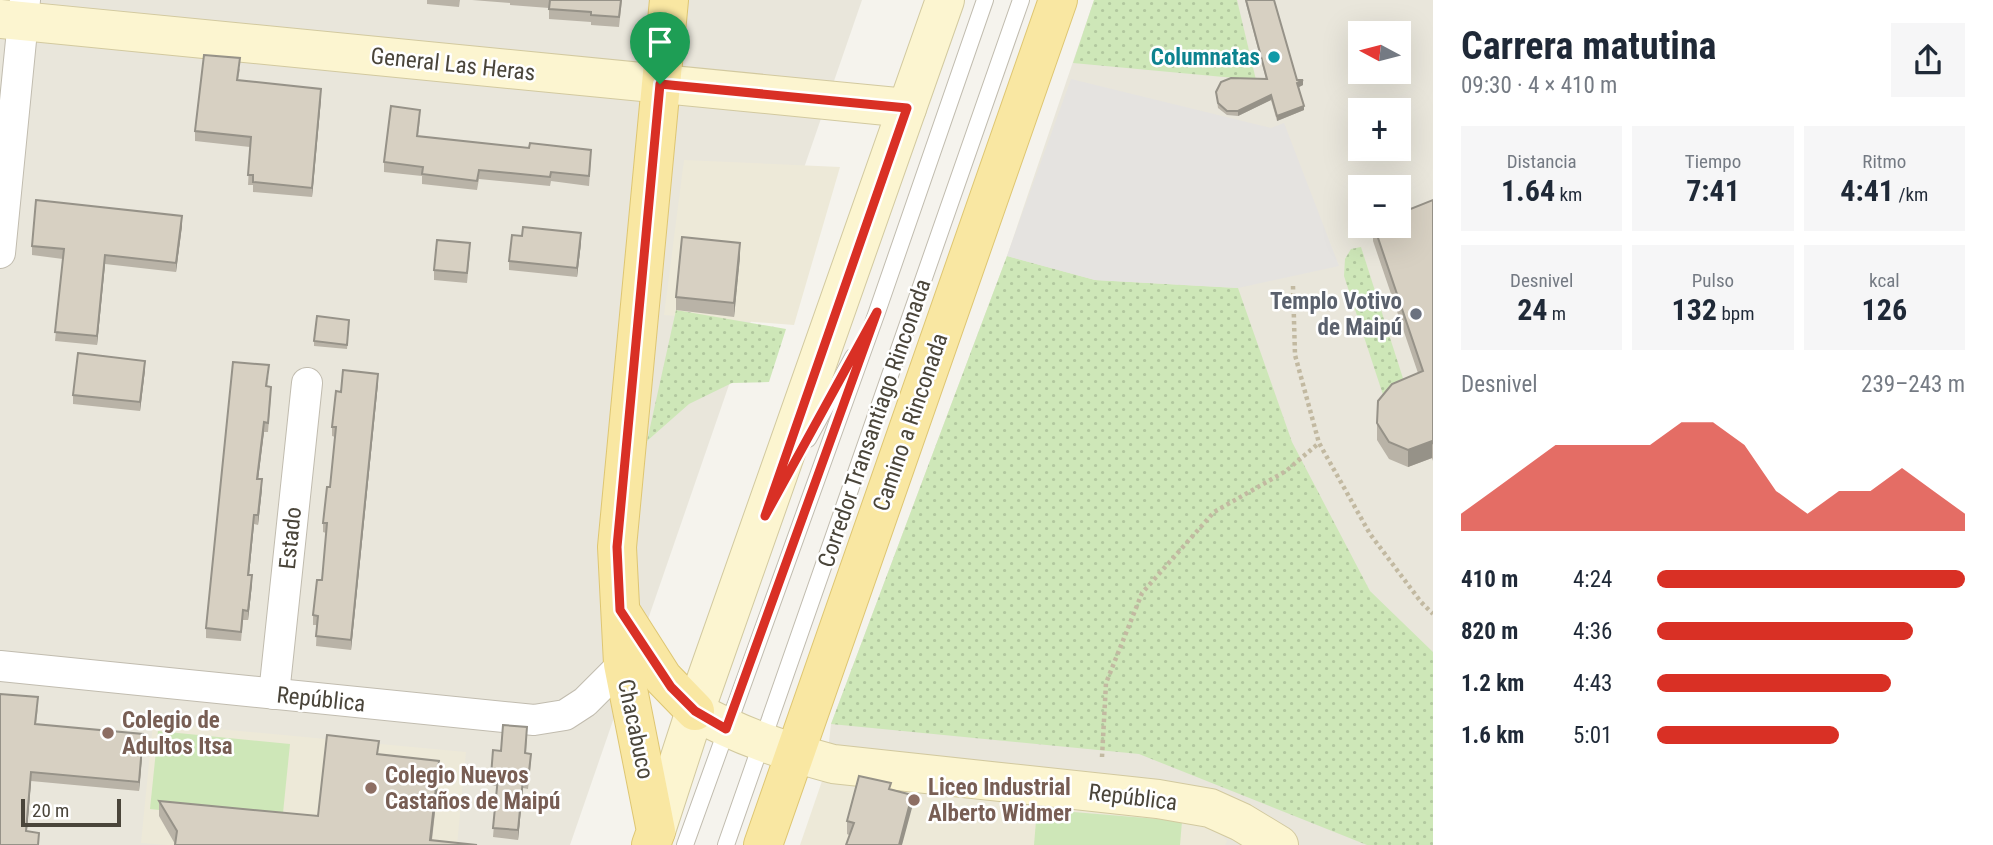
<!DOCTYPE html>
<html lang="es">
<meta charset="utf-8">
<style>
:root{--surface:#fff;--page:#f6f6f7;--text:#1f2937;--muted:#747a83;--accent:#d93025}
body{margin:0;font-family:"Roboto Condensed",sans-serif;background:var(--page);color:var(--text);height:100vh;display:flex;flex-direction:column;font-size:26px;white-space:nowrap}
*{box-sizing:border-box;margin:0}
p{font-size:23px;color:var(--muted)}
.icon{flex:none;width:38px;height:38px;fill:none;stroke:currentColor;stroke-width:2;stroke-linecap:round;stroke-linejoin:round}
.map{position:relative;flex:1;overflow:hidden}
.drawer{display:flex;flex-direction:column;background:var(--surface);width:560px}
.drawer>*{flex:none}
.needle{width:46px;rotate:277deg}
.controls{position:absolute;left:1348px;top:21px;display:grid;gap:14px}
.controls a{display:grid;place-items:center;width:63px;height:63px;border-radius:0px;background:var(--surface);box-shadow:0 7px 28px #0002;font-size:35px}
.scale{position:absolute;left:21px;bottom:18px;width:100px;box-sizing:border-box;padding-left:7px;border:4px solid #4a453a;border-top:0;font-size:19px;line-height:24px;white-space:nowrap;color:#4a453a;-webkit-text-stroke:5px #fff;paint-order:stroke}
.pin{position:absolute;display:grid;place-items:center;width:60px;height:60px;color:#fff;margin:-72px -30px;border-radius:50% 50% 50% 0;rotate:-45deg;box-shadow:0 0 7px #0007}
.pin .icon{rotate:45deg}
.round{display:grid;place-items:center;flex:none;width:74px;height:74px;border-radius:0px;background:var(--page)}
.summary{display:flex;align-items:center;justify-content:space-between;height:119px;padding:0 28px}
h1{font-size:38px;font-weight:700;line-height:52px}
.stats{display:grid;grid-template-columns:repeat(3,1fr);gap:10px;height:119px;padding:7px 28px}
.stats div{display:grid;align-content:center;border-radius:0px;background:var(--page);text-align:center}
.stats b{font-size:30px;font-weight:700}
.stats small{font-size:19px;font-weight:400}
.stats p{font-size:19px}
.chart{height:196px;padding:14px 28px}
.chart p{display:flex;justify-content:space-between}
.chart svg{width:100%;height:126px;margin-top:7px;fill:var(--accent);opacity:.7}
ul{padding:0 28px;list-style:none;font-size:23px}
li{display:grid;grid-template-columns:112px 84px 1fr;align-items:center;height:52px}
li i{height:18px;border-radius:9px;background:var(--accent)}
main{display:flex;flex:1;min-height:0}
.map>svg:first-child{display:block}
.residential{fill:#e9e6db;fill-rule:evenodd}
.education{fill:#ede9d8}
.grass{fill:url(#grass-dots)}
.park{fill:#cee7b8}
.parking{fill:#e5e3e0}
.lines{fill:none;stroke-linecap:round;stroke-linejoin:round}
.lane-casing{stroke:#c1bcaf;stroke-width:18}
.street-casing{stroke:#c1bcaf;stroke-width:32}
.secondary-casing{stroke:#d2c99f;stroke-width:40}
.primary-casing{stroke:#dec672;stroke-width:40}
.path{stroke:#c2b9a1;stroke-width:4.5;stroke-dasharray:3.5 3.5;stroke-linecap:butt}
.lane{stroke:#fff;stroke-width:16}
.street{stroke:#fff;stroke-width:30}
.secondary{stroke:#fcf5d0;stroke-width:38}
.primary{stroke:#f9e7a2;stroke-width:38}
.wall{fill:#b9b3a7}
.shaded-wall{fill:#969288}
.building{fill:#d7d0c2;stroke:#969288;stroke-width:2}
.route-casing{stroke:#fff;stroke-width:14}
.route{stroke:#d93025;stroke-width:9}
.culture-dot{fill:#0f9aa8;stroke:#fff;stroke-width:2.5}
.worship-dot{fill:#6b7280;stroke:#fff;stroke-width:2.5}
.education-dot{fill:#8d6e63;stroke:#fff;stroke-width:2.5}
.labels{text-anchor:middle;stroke-width:5;stroke-linejoin:round;paint-order:stroke}
.culture-label{font-size:23px;font-weight:bold;fill:#0d838f;stroke:#fff;text-anchor:end}
.street-label{font-size:23px;fill:#4a453a;stroke:#fff}
.worship-label{font-size:23px;font-weight:bold;fill:#5b616d;stroke:#fff;text-anchor:end}
.education-label{font-size:23px;font-weight:bold;fill:#785e54;stroke:#fff;text-anchor:start}
</style>
<main>
<div class="map">
<svg width="1433" height="845" viewBox="0 0 1433 845">
<defs>
<pattern id="grass-dots" width="8" height="8" patternUnits="userSpaceOnUse" patternTransform="scale(1.75)"><rect width="8" height="8" fill="#cee7b8"/><path d="M2 2h.1M6 6h.1" fill="none" stroke="#b2c89f" stroke-width="1.8" stroke-linecap="round"/></pattern>
</defs>
<rect width="100%" height="100%" fill="#f5f3ed"/>
<g class="residential">
<path d="M0,0H862L570,845H0Z"/>
<path d="M1094,0H1433V845H809L821,814L831,724L1007,256ZM1360,33H1398V72H1360ZM1360,110H1398V149H1360ZM1360,187H1398V226H1360Z"/>
</g>
<g class="education">
<path d="M684,160L840,167L794,325L664,315Z"/>
<path d="M153,723L466,752L457,845H167L141,843Z"/>
<path d="M822,781L1204,818L1227,841L1225,845H800Z"/>
</g>
<g class="grass">
<path d="M1094,0H1237L1256,80L1073,63Z"/>
<path d="M1361,247L1408,394L1387,407L1344,276L1345,259L1351,249Z"/>
<path d="M1007,256L1095,280L1238,288L1292,442L1370,591L1433,652V845H1367L1139,754L831,724Z"/>
<path d="M676,310L786,329L769,382L732,383L689,404L647,441Z"/>
</g>
<g class="park">
<path d="M158,731L290,744L282,823L150,809Z"/>
<path d="M1037,809L1182,821L1180,845H1034Z"/>
</g>
<path class="parking" d="M1071,79L1271,128L1284,123L1339,266L1238,288L1095,280L1007,256Z"/>
<g class="lines">
<defs>
<g id="lane">
<path d="M808,439L853,357"/>
<path d="M685,845L877,312L985,0"/>
<path d="M726,845L1021,0"/>
</g>
<g id="street">
<path d="M0,253L25,0"/>
<path d="M0,666L534,720L565,715L585,702L623,664"/>
<path d="M274,694L307,383"/>
</g>
<g id="secondary">
<path d="M0,19L907,108"/>
<path d="M695,711C739,736 785,751 833,764L1158,799L1210,808L1241,822L1279,845"/>
<path d="M656,831L695,711L945,0"/>
</g>
<g id="primary">
<path d="M621,612L663,678L695,711"/>
<path d="M651,845L656,831L623,664L617,547L669,0"/>
<path d="M763,845L1058,0"/>
</g>
</defs>
<use href="#lane" class="lane-casing"/>
<use href="#street" class="street-casing"/>
<use href="#secondary" class="secondary-casing"/>
<use href="#primary" class="primary-casing"/>
<g class="path">
<path d="M1293,286L1295,355L1319,443L1370,534L1421,602L1433,614"/>
<path d="M1102,757L1106,683L1142,593L1214,512L1286,471L1319,443"/>
</g>
<use href="#lane" class="lane"/>
<use href="#street" class="street"/>
<use href="#secondary" class="secondary"/>
<use href="#primary" class="primary"/>
</g>
<g class="wall">
<path d="M427,0H460L459,7L427,4Z"/>
<path d="M472,0H622L619,27L591,25V22L549,19V8L510,5V3Z"/>
<path d="M1245,0H1274L1297,80L1303,85L1299,87L1304,110L1277,121L1271,100L1238,116L1227,115L1218,108L1216,92L1266,79Z"/>
<path d="M240,68L238,80L321,99L312,197L253,192V185H248L250,147L195,141V131Z"/>
<path d="M420,119L418,136L591,159L589,186L551,181L550,186L479,179L477,190L422,184V176L384,172V162Z"/>
<path d="M1433,200V461L1432,458L1408,467L1389,459L1377,440V423L1418,373L1373,241V226H1398Z"/>
<path d="M182,226L176,272L105,264L97,345L55,341L63,259L32,255V246Z"/>
<path d="M581,243L577,277L509,270V261Z"/>
<path d="M470,252L467,283L434,280V270Z"/>
<path d="M740,257L734,317L676,310V297Z"/>
<path d="M349,325L347,349L314,346V341Z"/>
<path d="M145,370L140,411L73,404V395Z"/>
<path d="M269,375L267,386L271,396L268,432H264L258,479L262,489L258,525L254,524L249,575L252,584L248,620H243L241,641L206,638V628Z"/>
<path d="M378,383L351,650L316,646L317,625H313V615L322,580L326,533L323,532V523L330,487L335,437L332,436V427L341,392Z"/>
<path d="M38,707L36,724L143,744L139,791L31,781L27,831L0,845Z"/>
<path d="M527,737L526,753L531,763L528,789L523,788L518,840L493,837L497,786L491,785V776L501,751Z"/>
<path d="M379,754L439,776L432,840L175,844L159,816V801L318,816Z"/>
<path d="M891,789L912,808L849,835L847,834V821Z"/>
</g>
<g class="shaded-wall">
<path d="M1303,80V85L1297,88V83Z"/>
<path d="M321,89V99L312,197V188Z"/>
<path d="M1271,95V100L1238,116V111Z"/>
<path d="M1304,106V110L1277,121V116Z"/>
<path d="M182,216V226L176,272V263Z"/>
<path d="M581,233V243L577,277V268Z"/>
<path d="M740,243V257L734,317V303Z"/>
<path d="M105,255V264L97,345V336Z"/>
<path d="M145,361V370L140,411V402Z"/>
<path d="M378,374V383L351,650V640Z"/>
<path d="M264,422V432L257,488V479Z"/>
<path d="M1432,441V458L1408,467V450Z"/>
<path d="M262,479V489L258,525V515Z"/>
<path d="M254,515V524L248,584V575Z"/>
<path d="M252,575V584L248,620V611Z"/>
<path d="M143,734V744L139,791V782Z"/>
<path d="M439,761V776L431,845H430Z"/>
<path d="M31,772V781L26,841V831Z"/>
<path d="M523,779V788L518,840V830Z"/>
<path d="M912,795V808L902,845H899Z"/>
</g>
<g class="building">
<path d="M550,0H621L619,17L591,15V12L549,9Z"/>
<path d="M1246,0H1274L1297,80H1303L1297,83L1304,106L1277,116L1271,95L1238,111H1227L1218,103L1216,92L1221,82L1231,78L1267,79Z"/>
<path d="M204,55L240,58L237,80L321,89L312,188L253,182V175H248L251,137L195,131Z"/>
<path d="M391,106L420,110L417,136L529,148L530,143L591,150L589,176L551,172L550,177L479,170L477,181L422,174L423,167L384,162Z"/>
<path d="M36,200L182,216L176,263L105,255L97,336L55,332L64,249L32,246Z"/>
<path d="M1433,200V444L1432,441L1408,450L1389,442L1377,423L1378,401L1392,384L1423,371L1374,226H1398V214Z"/>
<path d="M523,227L581,233L577,268L509,261L512,235L522,236Z"/>
<path d="M682,237L740,243L734,303L676,297Z"/>
<path d="M437,240L470,243L467,273L434,270Z"/>
<path d="M317,316L349,320L347,345L314,341Z"/>
<path d="M78,353L145,361L140,402L73,395Z"/>
<path d="M233,362L269,365L266,386L271,387L268,423L264,422L257,479H262L258,515H254L248,575H252L248,611L243,610L241,632L206,628Z"/>
<path d="M343,370L378,374L351,640L316,636L318,616L313,615L317,580H322L327,523H323L327,487H330L336,427H332L336,391L341,392Z"/>
<path d="M0,694L38,697L35,724L143,734L139,782L31,772L26,831L39,833L38,845H0Z"/>
<path d="M503,725L527,727L525,753L531,754L528,780L523,779L518,830L493,828L498,777L491,776L493,750L501,751Z"/>
<path d="M327,735L379,741L377,754L439,761L430,840L477,845H175L177,831L159,801L318,816Z"/>
<path d="M859,776L891,783L889,789L912,795L899,845H846L854,823L847,821Z"/>
</g>
<g class="lines">
<defs>
<path id="route" d="M660,84L907,108L765,516L877,312L726,729L695,711L671,687L620,610L617,547Z"/>
</defs>
<use href="#route" class="route-casing"/>
<use href="#route" class="route"/>
</g>
<circle class="culture-dot" cx="1274" cy="57" r="7"/>
<circle class="worship-dot" cx="1416" cy="314" r="7"/>
<g class="education-dot">
<circle cx="108" cy="733" r="7"/>
<circle cx="371" cy="788" r="7"/>
<circle cx="914" cy="800" r="7"/>
</g>
<g class="labels">
<g class="culture-label">
<text x="1260" y="65">Columnatas</text>
</g>
<g class="street-label">
<text transform="translate(453 64) rotate(6)" y="8">General Las Heras</text>
<text transform="translate(910 422) rotate(-71)" y="8">Camino a Rinconada</text>
<text transform="translate(874 423) rotate(-71)" y="8">Corredor Transantiago Rinconada</text>
<text transform="translate(290 538) rotate(-84)" y="8">Estado</text>
<text transform="translate(321 699) rotate(6)" y="8">República</text>
<text transform="translate(636 729) rotate(78)" y="8">Chacabuco</text>
<text transform="translate(1133 797) rotate(7)" y="8">República</text>
</g>
<g class="worship-label">
<text x="1402" y="309">Templo Votivo<tspan x="1402" dy="26">de Maipú</tspan></text>
</g>
<g class="education-label">
<text x="122" y="728">Colegio de<tspan x="122" dy="26">Adultos Itsa</tspan></text>
<text x="385" y="783">Colegio Nuevos<tspan x="385" dy="26">Castaños de Maipú</tspan></text>
<text x="928" y="795">Liceo Industrial<tspan x="928" dy="26">Alberto Widmer</tspan></text>
</g>
</g>
</svg>
<div class="controls">
<a><svg class="needle" viewBox="-14 -14 28 28"><path d="M0-13l5 13h-10z" fill="#e53935"/><path d="M0 13l5-13h-10z" fill="#747a83"/></svg></a>
<a>+</a>
<a>−</a>
</div>
<div class="scale">20 m</div>
<div class="pin" style="left:660px;top:84px;background:#1e9e55"><svg class="icon" aria-label="arrive" viewBox="0 0 24 24"><path d="M6 21V4h12l-3 4 3 4H6"/></svg></div>
</div>
<section class="drawer">
<div class="summary"><div><h1>Carrera matutina</h1><p>09:30 · 4 × 410 m</p></div><a class="round"><svg class="icon" aria-label="share" viewBox="0 0 24 24"><path d="M12 15V3M7 8l5-5 5 5M5 13v7h14v-7"/></svg></a></div>
<div class="stats">
<div><p>Distancia</p><b>1.64<small> km</small></b></div>
<div><p>Tiempo</p><b>7:41</b></div>
<div><p>Ritmo</p><b>4:41<small> /km</small></b></div>
</div>
<div class="stats">
<div><p>Desnivel</p><b>24<small> m</small></b></div>
<div><p>Pulso</p><b>132<small> bpm</small></b></div>
<div><p>kcal</p><b>126</b></div>
</div>
<div class="chart"><p><span>Desnivel</span>239–243 m</p>
<svg viewBox="0 0 160 44" preserveAspectRatio="none"><path d="M0 44V38L10 30L20 22L30 14L40 14L50 14L60 14L70 6L80 6L90 14L100 30L110 38L120 30L130 30L140 22L150 30L160 38V44z"/></svg>
</div>
<ul>
<li><b>410 m</b>4:24<i style="width:100%"></i></li>
<li><b>820 m</b>4:36<i style="width:83%"></i></li>
<li><b>1.2 km</b>4:43<i style="width:76%"></i></li>
<li><b>1.6 km</b>5:01<i style="width:59%"></i></li>
</ul>
</section>
</main>
